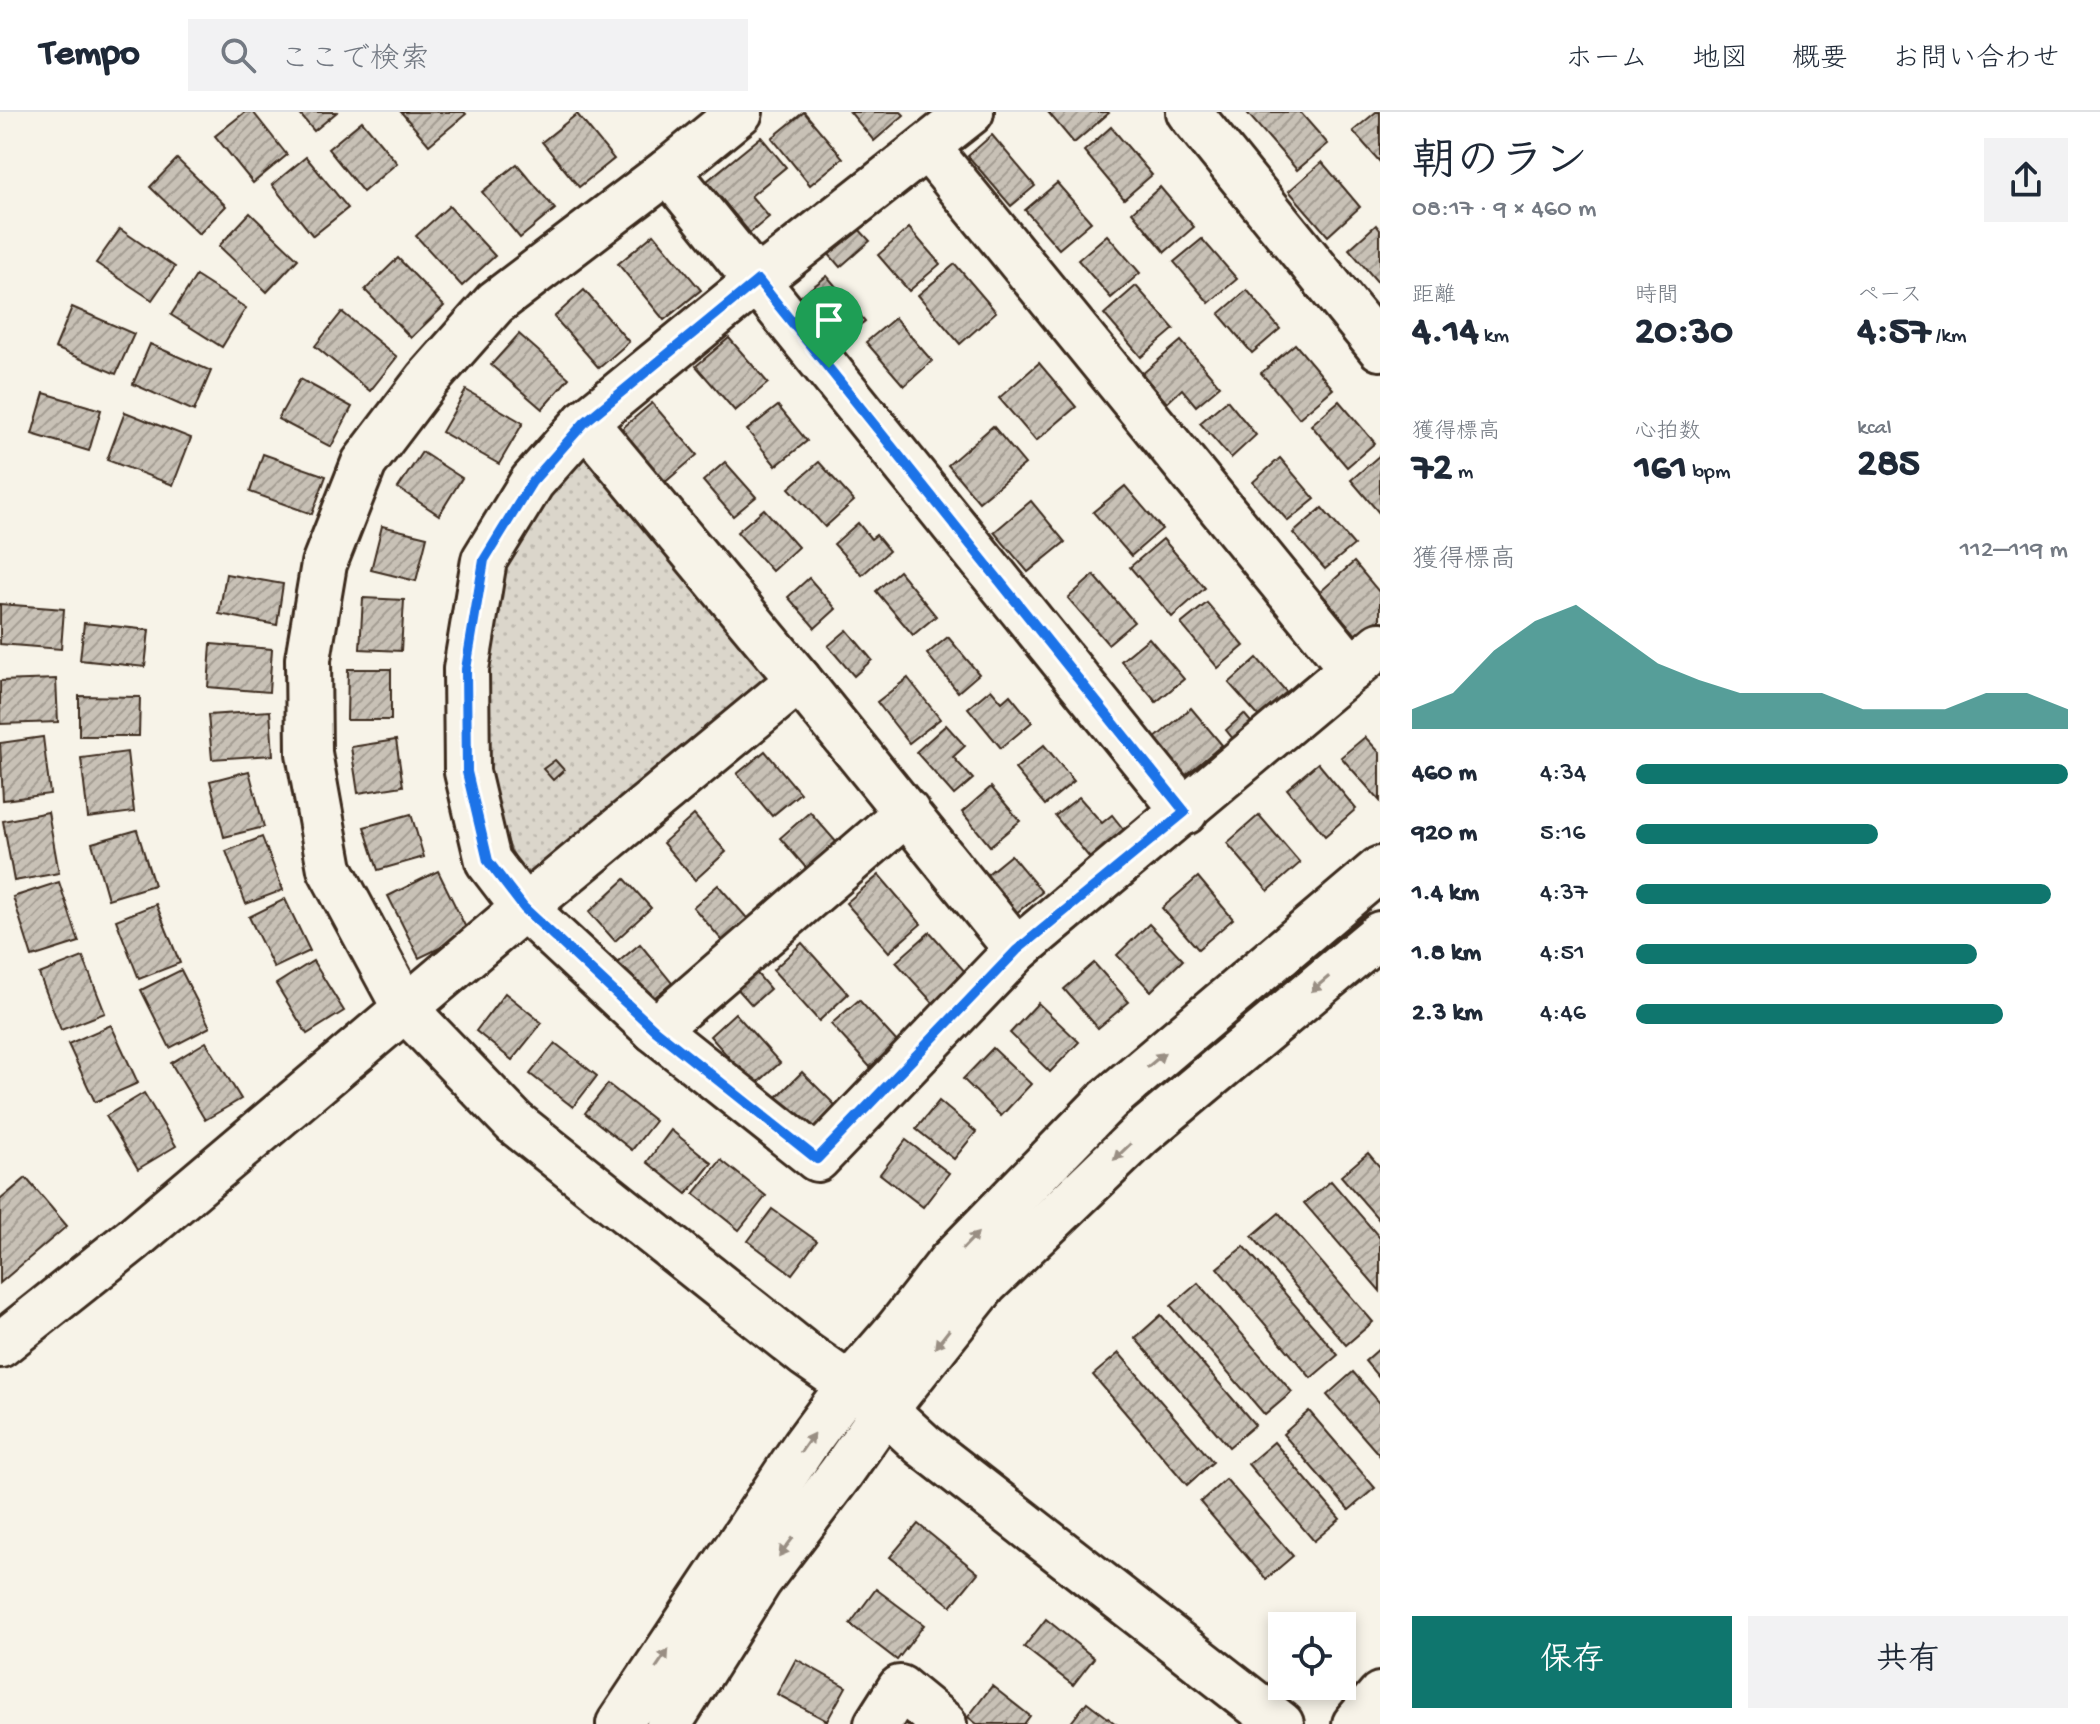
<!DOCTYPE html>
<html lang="ja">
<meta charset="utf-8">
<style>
:root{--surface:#fff;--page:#f2f2f3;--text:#1f2937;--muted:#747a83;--line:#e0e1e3;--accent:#0f766e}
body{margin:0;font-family:"Gochi Hand","Klee One",sans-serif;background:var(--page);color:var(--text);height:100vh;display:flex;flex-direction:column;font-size:30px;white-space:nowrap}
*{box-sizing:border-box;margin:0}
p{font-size:26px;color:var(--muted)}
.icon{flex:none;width:44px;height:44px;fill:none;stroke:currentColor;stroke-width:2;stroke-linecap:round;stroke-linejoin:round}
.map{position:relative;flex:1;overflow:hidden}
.drawer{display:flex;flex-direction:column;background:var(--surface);width:720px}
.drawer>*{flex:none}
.buttons{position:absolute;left:1268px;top:1500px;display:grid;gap:16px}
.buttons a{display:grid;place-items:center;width:88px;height:88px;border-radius:0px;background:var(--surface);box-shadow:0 4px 12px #0003;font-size:40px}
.pin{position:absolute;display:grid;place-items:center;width:68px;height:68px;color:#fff;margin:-82px -34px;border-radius:50% 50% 50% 0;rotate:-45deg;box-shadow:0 0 8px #0007}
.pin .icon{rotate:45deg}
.round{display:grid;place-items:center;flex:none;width:84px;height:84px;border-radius:0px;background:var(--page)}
.head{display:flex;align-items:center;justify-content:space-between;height:136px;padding:0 32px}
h1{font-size:44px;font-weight:800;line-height:60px}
.figures{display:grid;grid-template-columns:repeat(3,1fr);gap:12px;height:136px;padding:8px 32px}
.figures div{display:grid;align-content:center}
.figures b{font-size:40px;font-weight:800}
.figures small{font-size:22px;font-weight:400}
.figures p{font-size:22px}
.chart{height:224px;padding:16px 32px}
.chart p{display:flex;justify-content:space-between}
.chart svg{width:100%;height:144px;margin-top:8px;fill:var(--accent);opacity:.7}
.cta{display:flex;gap:16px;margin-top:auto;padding:16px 32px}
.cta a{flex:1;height:92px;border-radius:0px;background:var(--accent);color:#fff;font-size:32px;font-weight:800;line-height:92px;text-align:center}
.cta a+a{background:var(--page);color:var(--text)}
ul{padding:0 32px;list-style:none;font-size:26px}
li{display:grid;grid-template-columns:128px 96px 1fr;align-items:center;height:60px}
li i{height:20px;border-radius:10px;background:var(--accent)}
header{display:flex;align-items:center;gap:48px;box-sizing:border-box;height:112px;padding:0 40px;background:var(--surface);border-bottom:2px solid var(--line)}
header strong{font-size:38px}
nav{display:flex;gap:44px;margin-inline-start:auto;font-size:28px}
.search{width:560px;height:72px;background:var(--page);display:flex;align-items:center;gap:20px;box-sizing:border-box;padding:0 28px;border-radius:0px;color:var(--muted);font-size:30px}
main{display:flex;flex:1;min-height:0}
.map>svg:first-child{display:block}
.park{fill:url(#park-dots);stroke:#8b8074;stroke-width:2}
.building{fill:url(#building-hatch);stroke:#3b2a1e;stroke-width:2}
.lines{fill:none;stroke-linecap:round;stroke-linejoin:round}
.minor-casing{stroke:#3b2a1e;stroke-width:50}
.minor{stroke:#f7f3e8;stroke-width:44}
.oneway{fill:#998e83}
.route-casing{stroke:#fff;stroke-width:16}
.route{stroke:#1a73e8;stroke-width:10}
</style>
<header>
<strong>Tempo</strong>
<div class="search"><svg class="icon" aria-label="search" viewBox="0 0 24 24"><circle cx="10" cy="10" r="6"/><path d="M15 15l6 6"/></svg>ここで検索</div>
<nav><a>ホーム</a><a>地図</a><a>概要</a><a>お問い合わせ</a></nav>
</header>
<main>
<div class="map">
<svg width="1380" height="1612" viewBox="0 0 1380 1612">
<defs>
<pattern id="park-dots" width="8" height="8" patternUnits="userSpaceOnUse" patternTransform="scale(2)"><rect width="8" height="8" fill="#dbd6cb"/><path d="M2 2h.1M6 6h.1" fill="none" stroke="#bdb8ae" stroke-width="1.8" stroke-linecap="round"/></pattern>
<pattern id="building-hatch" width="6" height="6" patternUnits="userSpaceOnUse" patternTransform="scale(2)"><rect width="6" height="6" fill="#c8c1b6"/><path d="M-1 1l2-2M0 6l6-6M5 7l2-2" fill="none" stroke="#a49d93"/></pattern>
</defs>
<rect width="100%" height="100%" fill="#f7f3e8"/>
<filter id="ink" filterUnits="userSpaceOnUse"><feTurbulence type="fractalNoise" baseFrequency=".0125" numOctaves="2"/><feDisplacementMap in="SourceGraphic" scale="16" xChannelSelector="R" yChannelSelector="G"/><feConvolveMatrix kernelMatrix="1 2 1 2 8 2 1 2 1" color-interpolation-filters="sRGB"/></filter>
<g filter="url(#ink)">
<path class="park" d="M578,335L768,553L763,575L543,764L520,757L499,711L484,659L479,601L496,463Z"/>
<g class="building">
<path d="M245,0H253L287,43L253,71L215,24Z"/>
<path d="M298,0H337L314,19Z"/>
<path d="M401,0H464L466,2L429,33Z"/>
<path d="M804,0L843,46L810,73L772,26Z"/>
<path d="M850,0H901L904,3L874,29Z"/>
<path d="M1048,0H1108L1109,1L1074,31Z"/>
<path d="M1250,0H1300L1328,32L1297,58L1248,2Z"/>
<path d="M1376,0H1380V50L1353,19Z"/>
<path d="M577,2L614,47L579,75L542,30Z"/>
<path d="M362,9L397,51L363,80L328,37Z"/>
<path d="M1111,15L1152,63L1124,87L1084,39Z"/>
<path d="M992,23L1035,74L1011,94L968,44Z"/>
<path d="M761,25L786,55L751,84L769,105L750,121L707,69Z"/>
<path d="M306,45L348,96L313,124L272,73Z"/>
<path d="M177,47L226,94L199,122L150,75Z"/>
<path d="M1322,50L1360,95L1328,124L1289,79Z"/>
<path d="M517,52L555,97L520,126L482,80Z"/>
<path d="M1057,71L1091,110L1059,137L1025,98Z"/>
<path d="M1160,75L1194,115L1165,140L1132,100Z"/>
<path d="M449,94L495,144L462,174L416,124Z"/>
<path d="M250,101L298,147L267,180L219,134Z"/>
<path d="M1376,113L1380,118V173L1349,137Z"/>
<path d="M856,114L870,129L840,155L827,140Z"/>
<path d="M909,116L940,152L909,179L878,143Z"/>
<path d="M120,117L175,155L152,188L96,151Z"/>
<path d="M654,122L701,178L664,208L618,152Z"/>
<path d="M1107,123L1140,161L1111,186L1078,148Z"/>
<path d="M1202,127L1237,167L1209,191L1174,150Z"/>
<path d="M398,146L444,194L411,226L365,178Z"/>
<path d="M955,152L996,200L960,232L918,183Z"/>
<path d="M196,164L246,196L222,235L171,203Z"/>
<path d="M827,164L865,209L837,231L800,185Z"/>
<path d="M1136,174L1174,217L1141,245L1104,202Z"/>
<path d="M584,178L629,230L599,256L554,205Z"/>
<path d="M1247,178L1280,217L1252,241L1219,202Z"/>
<path d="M72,195L134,222L116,262L55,236Z"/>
<path d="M342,200L397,245L370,279L315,234Z"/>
<path d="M895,206L932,249L904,274L866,230Z"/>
<path d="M519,222L569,266L542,297L491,253Z"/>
<path d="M729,226L768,271L735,299L696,254Z"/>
<path d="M1181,229L1220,274L1196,294L1182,277L1167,291L1142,262Z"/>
<path d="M150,232L211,259L194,299L133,272Z"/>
<path d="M1295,232L1333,277L1299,306L1261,261Z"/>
<path d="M1039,251L1076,295L1036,329L999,286Z"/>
<path d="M300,267L352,295L331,335L278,307Z"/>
<path d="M466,278L523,311L499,352L442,320Z"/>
<path d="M44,281L101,298L89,339L32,322Z"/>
<path d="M1227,288L1256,323L1231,346L1200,311Z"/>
<path d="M1339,289L1375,331L1347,355L1311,313Z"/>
<path d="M652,291L697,343L663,372L618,320Z"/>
<path d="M778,294L807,329L776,354L747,318Z"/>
<path d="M125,300L191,326L173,373L107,348Z"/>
<path d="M993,314L1025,352L979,390L948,353Z"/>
<path d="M422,340L462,366L439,403L398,376Z"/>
<path d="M263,342L326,364L312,402L250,380Z"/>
<path d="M1380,343V402L1351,368Z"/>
<path d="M1280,346L1315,387L1288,409L1253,370Z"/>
<path d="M725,350L756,385L733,404L703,369Z"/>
<path d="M819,350L854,389L825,415L789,376Z"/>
<path d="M1125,374L1162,417L1131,444L1093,400Z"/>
<path d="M1031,389L1065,430L1028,460L994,420Z"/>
<path d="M1322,396L1354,433L1325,457L1293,421Z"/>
<path d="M764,397L798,435L772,459L737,420Z"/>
<path d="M858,411L871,427L876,423L889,439L862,463L834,432Z"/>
<path d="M382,414L427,425L416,469L371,458Z"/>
<path d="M1163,427L1205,476L1172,505L1130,455Z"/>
<path d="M1354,450L1380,481V513L1361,529L1320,480Z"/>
<path d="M899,459L936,504L913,523L876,479Z"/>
<path d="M226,462L283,472L277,513L219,502Z"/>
<path d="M1094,463L1134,510L1108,532L1068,486Z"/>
<path d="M809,466L836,497L815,516L788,485Z"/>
<path d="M363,486L404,488L401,539L360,537Z"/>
<path d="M1207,491L1244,534L1218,556L1181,512Z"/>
<path d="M0,492L64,497L61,537L0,532Z"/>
<path d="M84,511L149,518L145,555L80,548Z"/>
<path d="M847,518L872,548L854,564L828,534Z"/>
<path d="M948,525L979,562L958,580L927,542Z"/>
<path d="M1149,526L1184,567L1156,590L1121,549Z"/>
<path d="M211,532L272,537L269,580L208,575Z"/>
<path d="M1257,546L1289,583L1261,607L1229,571Z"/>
<path d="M348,557H391V608H347Z"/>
<path d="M908,566L940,607L909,631L877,590Z"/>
<path d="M56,567L58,610L0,612V569Z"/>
<path d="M991,577L1002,590L1010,583L1032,610L1001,636L968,596Z"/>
<path d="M79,584L140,585L139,624H79Z"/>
<path d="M1191,596L1222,633L1185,664L1154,627Z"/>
<path d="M270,599L273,643L212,647L208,603Z"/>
<path d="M1244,602L1257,617L1238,633L1226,618Z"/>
<path d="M946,613L965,634L953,645L973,667L954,683L916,640Z"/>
<path d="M43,625L50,682L3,688L0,631Z"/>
<path d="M1365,625L1380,641V689L1341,645Z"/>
<path d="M396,628L403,674L358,681L351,635Z"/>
<path d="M1044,633L1074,669L1045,693L1015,657Z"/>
<path d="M765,639L800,681L772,704L737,662Z"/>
<path d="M127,640L134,700L88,706L81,646Z"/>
<path d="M555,648L564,658L553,668L543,657Z"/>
<path d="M1318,651L1356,697L1325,724L1287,677Z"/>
<path d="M249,659L264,715L224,725L210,669Z"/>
<path d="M991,675L1020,709L990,734L962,700Z"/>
<path d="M1079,685L1102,711L1112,703L1128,723L1094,751L1055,704Z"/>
<path d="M48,700L59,761L14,769L3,709Z"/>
<path d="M810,700L844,739L814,765L780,726Z"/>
<path d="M411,702L424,745L378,758L364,715Z"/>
<path d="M694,703L726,740L695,768L663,731Z"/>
<path d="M1259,703L1300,751L1268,779L1227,731Z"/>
<path d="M137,718L154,773L108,787L92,731Z"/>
<path d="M262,725L283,778L246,792L226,739Z"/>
<path d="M1011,743L1042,780L1015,802L984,765Z"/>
<path d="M438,759L469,822L419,846L388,784Z"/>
<path d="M879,763L921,812L889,840L846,791Z"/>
<path d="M1198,765L1233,807L1198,837L1162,796Z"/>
<path d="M625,767L651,796L615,829L589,800Z"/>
<path d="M59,770L79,830L32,845L13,785Z"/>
<path d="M718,773L753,813L728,835L693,795Z"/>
<path d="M285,787L310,839L274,856L249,805Z"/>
<path d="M156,792L180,851L139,867L116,808Z"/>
<path d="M1149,812L1183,848L1151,879L1117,843Z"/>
<path d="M930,820L966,861L933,891L896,850Z"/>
<path d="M802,831L848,882L819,909L773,858Z"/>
<path d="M640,832L672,871L649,890L617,851Z"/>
<path d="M83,845L105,901L61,918L39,862Z"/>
<path d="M313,849L344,899L307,922L276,872Z"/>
<path d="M1094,851L1129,890L1098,916L1064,877Z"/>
<path d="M181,858L210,915L170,936L141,878Z"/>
<path d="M754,858L770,877L752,893L735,874Z"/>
<path d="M505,881L542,911L512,948L476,919Z"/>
<path d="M859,888L898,931L870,955L831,912Z"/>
<path d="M1038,891L1079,930L1050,960L1010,921Z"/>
<path d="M735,901L780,951L754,974L710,924Z"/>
<path d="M111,913L138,971L95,990L68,932Z"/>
<path d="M206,930L241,987L205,1008L171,951Z"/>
<path d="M555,931L597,964L573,995L530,962Z"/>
<path d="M993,936L1031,972L1001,1004L963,967Z"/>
<path d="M802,960L839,997L812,1025L774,988Z"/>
<path d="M608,972L655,1009L632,1038L585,1001Z"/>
<path d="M144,981L176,1034L138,1057L106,1004Z"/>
<path d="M939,989L976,1020L954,1047L916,1017Z"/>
<path d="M671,1018L712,1051L687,1082L647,1050Z"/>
<path d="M906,1028L949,1061L923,1095L880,1062Z"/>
<path d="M1368,1041L1380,1055V1109L1341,1064Z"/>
<path d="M721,1048L766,1084L739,1118L694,1082Z"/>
<path d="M26,1066L67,1114L0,1171V1088Z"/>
<path d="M1331,1069L1380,1126V1179L1304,1091Z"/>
<path d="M772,1097L817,1129L792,1162L748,1129Z"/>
<path d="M1279,1101L1373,1210L1346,1233L1252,1124Z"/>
<path d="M1244,1134L1338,1243L1311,1266L1217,1156Z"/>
<path d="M1198,1171L1292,1280L1265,1303L1171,1194Z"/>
<path d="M1161,1203L1255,1313L1229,1335L1135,1226Z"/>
<path d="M1380,1236V1267L1365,1249Z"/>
<path d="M1119,1241L1213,1350L1187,1373L1093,1263Z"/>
<path d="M1353,1260L1380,1291V1344L1327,1283Z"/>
<path d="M1309,1299L1375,1376L1349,1398L1283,1322Z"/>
<path d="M1274,1330L1340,1407L1314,1429L1248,1352Z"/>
<path d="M1226,1367L1293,1444L1266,1467L1200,1390Z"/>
<path d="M918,1412L978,1461L951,1494L890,1445Z"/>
<path d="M876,1477L924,1513L897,1548L850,1512Z"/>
<path d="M1046,1507L1094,1546L1073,1573L1024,1535Z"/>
<path d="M796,1547L846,1575L827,1609L777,1582Z"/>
<path d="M992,1574L1030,1604L1024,1612H977L968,1605Z"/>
<path d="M1087,1590L1116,1612H1070Z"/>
</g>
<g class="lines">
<defs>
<g id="minor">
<path d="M740,0L668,59L495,191L427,268L364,351L324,452L308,547L309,641L330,757L406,898L515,1011L806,1243L885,1298L923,1333L1281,1612"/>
<path d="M971,0L758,168L585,310L532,370L484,448L466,557L467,660L488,749L524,796L655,918L817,1047L1017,838L1380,533"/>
<path d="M1189,0L1380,236"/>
<path d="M927,35L1352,557"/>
<path d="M668,59L1185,700"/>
<path d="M585,310L799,568L1017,838"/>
<path d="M655,918L907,700"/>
<path d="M0,1233L132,1128L524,796L799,568"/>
<path d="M619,1612L805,1333L850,1272L898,1217L950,1150L1108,988L1380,757"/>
<path d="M669,1612L759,1469L841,1361L885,1298L985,1172L1141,1022L1380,822"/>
<path d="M877,1612L900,1576L944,1612"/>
<path d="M1355,1612L1380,1583"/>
</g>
</defs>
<use href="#minor" class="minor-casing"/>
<use href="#minor" class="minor"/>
</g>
<defs><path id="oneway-solid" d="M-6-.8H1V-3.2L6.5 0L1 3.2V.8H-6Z" transform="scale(2)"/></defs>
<g class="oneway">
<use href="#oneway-solid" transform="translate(1320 872) rotate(140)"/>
<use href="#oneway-solid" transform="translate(1156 948) rotate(-40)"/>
<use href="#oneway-solid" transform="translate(1122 1040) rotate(136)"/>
<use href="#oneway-solid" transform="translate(970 1129) rotate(-46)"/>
<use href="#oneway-solid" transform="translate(942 1227) rotate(128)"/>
<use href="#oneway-solid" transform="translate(807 1331) rotate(-55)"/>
<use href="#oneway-solid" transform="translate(786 1435) rotate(127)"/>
<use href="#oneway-solid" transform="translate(662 1547) rotate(-56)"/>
</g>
</g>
<g class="lines" filter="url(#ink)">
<defs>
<path id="route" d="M758,168L1185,700L1017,838L817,1047L655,918L524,796L488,749L467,660L466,557L484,448L532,370L585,310Z"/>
</defs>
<use href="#route" class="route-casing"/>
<use href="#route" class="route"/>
</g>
</svg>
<div class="buttons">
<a><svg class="icon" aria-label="locate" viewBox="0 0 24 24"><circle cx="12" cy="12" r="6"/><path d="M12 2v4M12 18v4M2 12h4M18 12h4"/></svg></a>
</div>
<div class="pin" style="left:829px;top:256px;background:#1e9e55"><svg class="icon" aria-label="arrive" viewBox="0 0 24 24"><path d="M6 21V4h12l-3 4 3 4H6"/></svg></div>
</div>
<section class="drawer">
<div class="head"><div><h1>朝のラン</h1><p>08:17 · 9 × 460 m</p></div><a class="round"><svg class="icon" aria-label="share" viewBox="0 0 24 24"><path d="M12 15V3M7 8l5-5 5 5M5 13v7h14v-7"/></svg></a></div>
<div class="figures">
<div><p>距離</p><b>4.14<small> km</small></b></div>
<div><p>時間</p><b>20:30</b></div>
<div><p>ペース</p><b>4:57<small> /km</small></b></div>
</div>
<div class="figures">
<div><p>獲得標高</p><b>72<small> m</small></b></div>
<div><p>心拍数</p><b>161<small> bpm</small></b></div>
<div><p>kcal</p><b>285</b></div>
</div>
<div class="chart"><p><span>獲得標高</span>112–119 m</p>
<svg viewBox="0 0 160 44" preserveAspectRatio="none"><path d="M0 44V38L10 33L20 20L30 11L40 6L50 15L60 24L70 29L80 33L90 33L100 33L110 38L120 38L130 38L140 33L150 33L160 38V44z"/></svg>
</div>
<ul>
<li><b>460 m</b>4:34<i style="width:100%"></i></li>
<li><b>920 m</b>5:16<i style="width:56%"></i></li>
<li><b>1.4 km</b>4:37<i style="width:96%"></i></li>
<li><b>1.8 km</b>4:51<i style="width:79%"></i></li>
<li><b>2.3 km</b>4:46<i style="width:85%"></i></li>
</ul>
<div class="cta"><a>保存</a><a>共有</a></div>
</section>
</main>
